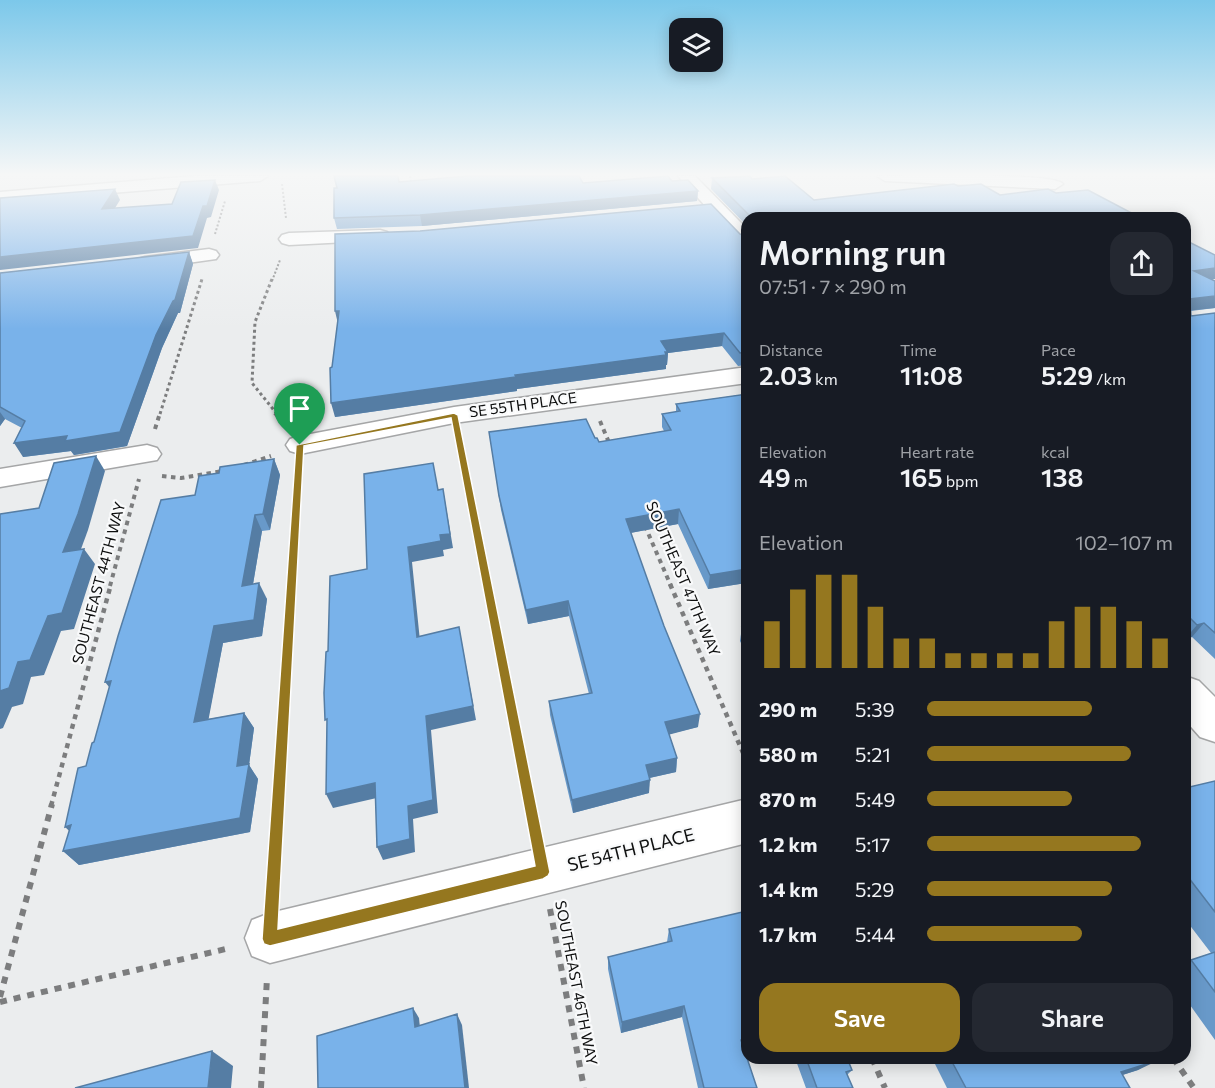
<!DOCTYPE html>
<meta charset="utf-8">
<style>
:root{--surface:#171b24;--page:#242831;--text:#f1f3f6;--muted:#9ea1a6;--accent:#95771f}
body{margin:0;font-family:Commissioner,sans-serif;background:var(--page);color:var(--text);height:100vh;display:flex;flex-direction:column;font-size:22px;white-space:nowrap}
*{box-sizing:border-box;margin:0}
p{font-size:20px;color:var(--muted)}
.icon{flex:none;width:33px;height:33px;fill:none;stroke:currentColor;stroke-width:2;stroke-linecap:round;stroke-linejoin:round}
.map{position:relative;flex:1;overflow:hidden}
.drawer{position:absolute;left:741px;top:212px;width:450px;height:852px;display:flex;flex-direction:column;background:var(--surface);border-radius:18px;box-shadow:0 3px 15px #0003}
.drawer>*{flex:none}
.buttons{position:absolute;left:669px;top:18px;display:grid;gap:12px}
.buttons a{display:grid;place-items:center;width:54px;height:54px;border-radius:12px;background:var(--surface);box-shadow:0 3px 15px #0003;font-size:30px}
.pin{position:absolute;display:grid;place-items:center;width:51px;height:51px;color:#fff;margin:-62px -26px;border-radius:50% 50% 50% 0;rotate:-45deg;box-shadow:0 0 6px #0007}
.pin .icon{rotate:45deg}
.round{display:grid;place-items:center;flex:none;width:63px;height:63px;border-radius:18px;background:var(--page)}
.head{display:flex;align-items:center;justify-content:space-between;height:102px;padding:0 18px}
h1{font-size:33px;font-weight:600;line-height:45px}
.stats{display:grid;grid-template-columns:repeat(3,1fr);gap:9px;height:102px;padding:6px 18px}
.stats div{display:grid;align-content:center}
.stats b{font-size:26px;font-weight:600}
.stats small{font-size:16px;font-weight:400}
.stats p{font-size:16px}
.chart{height:168px;padding:12px 18px}
.chart p{display:flex;justify-content:space-between}
.chart svg{width:100%;height:108px;margin-top:6px;stroke:var(--accent);stroke-width:6}
.button{display:flex;gap:12px;margin-top:auto;padding:12px 18px}
.button a{flex:1;height:69px;border-radius:18px;background:var(--accent);color:#fff;font-size:24px;font-weight:600;line-height:69px;text-align:center}
.button a+a{background:var(--page);color:var(--text)}
ul{padding:0 18px;list-style:none;font-size:20px}
li{display:grid;grid-template-columns:96px 72px 1fr;align-items:center;height:45px}
li i{height:15px;border-radius:8px;background:var(--accent)}
.map>svg:first-child{display:block}
.lines{fill:none;stroke-linecap:round;stroke-linejoin:round}
.minor-casing{stroke:#a5a6a7;stroke-width:3}
.path-far4{stroke:#7c7d7e;stroke-width:2;stroke-dasharray:2 2;stroke-linecap:butt}
.path-far3{stroke:#7c7d7e;stroke-width:3;stroke-dasharray:3 3;stroke-linecap:butt}
.path-far2{stroke:#7c7d7e;stroke-width:4;stroke-dasharray:4.5 4.5;stroke-linecap:butt}
.path-far1{stroke:#7c7d7e;stroke-width:4.5;stroke-dasharray:5 5;stroke-linecap:butt}
.path{stroke:#7c7d7e;stroke-width:6;stroke-dasharray:7 7;stroke-linecap:butt}
.minor{fill:#fff;fill-rule:evenodd}
.wall{fill:#6899c9}
.shaded-wall{fill:#557da4}
.building{fill:#79b2ea;stroke:#557da4;stroke-width:1.5}
.route{fill:#95771f;stroke:#fff;stroke-width:1.5;fill-rule:evenodd}
.labels{text-anchor:middle;stroke-width:4.5;stroke-linejoin:round;paint-order:stroke}
.street-label{font-size:15px;fill:#0f1010;stroke:#f9fafb}
.near-street-label{font-size:18px;fill:#0f1010;stroke:#f9fafb}
</style>
<div class="map">
<svg width="1215" height="1088" viewBox="0 0 1215 1088">
<rect width="100%" height="100%" fill="#ebedee"/>
<g class="lines">
<defs>
<g id="minor">
<path d="M195,176H268L260,181L0,202V192Z"/>
<path d="M678,176H695L747,229V246L740,244Z"/>
<path d="M877,176C902,176 1054,172 1063,184L1055,189L885,181Z"/>
<path d="M380,230L387,232L390,236L387,240L289,245L282,243L279,239L282,235L289,233Z"/>
<path d="M209,249L216,251L219,255L216,259L145,269L138,267L135,263L138,259L145,257Z"/>
<path d="M747,367V383L454,423L300,454L290,451L286,445L290,439L300,436L454,407Z"/>
<path d="M147,445L157,448L161,454L157,460L0,487V469Z"/>
<path d="M1185,676L1199,681L1215,697V742L1200,737L1185,720Z"/>
<path d="M747,799V843L270,963L252,956L245,938L252,920L270,913Z"/>
</g>
</defs>
<use href="#minor" class="minor-casing"/>
<g class="path-far4">
<path d="M410,176L412,186"/>
<path d="M282,184L286,218"/>
<path d="M215,234L225,201"/>
<path d="M272,281L280,260"/>
</g>
<g class="path-far3">
<path d="M272,279L255,322L252,383L277,414"/>
<path d="M160,414L202,279"/>
</g>
<g class="path-far2">
<path d="M275,413L285,425"/>
<path d="M600,421L610,445"/>
<path d="M155,429L160,413"/>
<path d="M459,438L487,586"/>
<path d="M244,465L271,456"/>
<path d="M162,476L181,478L223,471"/>
<path d="M645,526L671,586"/>
<path d="M110,586L139,479"/>
<path d="M291,586L298,469"/>
</g>
<g class="path-far1">
<path d="M487,584L530,806"/>
<path d="M670,584L747,762"/>
<path d="M51,806L111,584"/>
<path d="M277,806L291,584"/>
</g>
<g class="path">
<path d="M529,804L535,834"/>
<path d="M272,896L278,804"/>
<path d="M550,909L584,1088"/>
<path d="M0,997L52,804"/>
<path d="M0,1002L230,948"/>
<path d="M872,1058L885,1088"/>
<path d="M1173,1058L1194,1088"/>
<path d="M261,1088L267,978"/>
</g>
<use href="#minor" class="minor"/>
</g>
<g class="wall">
<path d="M712,178L752,179L814,200L958,186L1000,195L1056,193L1141,218H747V226L711,189Z"/>
<path d="M399,181L583,183L672,181L698,191L697,201L422,226L337,229L334,218Z"/>
<path d="M740,234L747,236V365L738,366L722,346L668,353L667,365H666V369L517,389V391L335,417L332,367Z"/>
<path d="M1185,240L1215,255V279H1211L1215,281V308L1191,311V316L1215,313V659L1192,637L1185,639Z"/>
<path d="M189,252L193,264L180,313H178L162,348L127,446L74,455L71,451L23,457L22,428L5,419L0,426V273Z"/>
<path d="M747,394V585L746,583L708,589L678,524L630,533L698,727L669,734L677,758L676,772L649,778V793L573,813L550,715L549,701L589,694L569,616L528,624L501,510L489,432L595,438L599,442L664,431L662,427V414L676,412V404Z"/>
<path d="M274,459L280,475L270,530L262,531L253,584L267,599L262,636L223,643L208,719L244,713L254,728L249,765L258,779L250,832L79,865L63,851L70,831L86,766L94,742L195,495Z"/>
<path d="M747,626V655L740,641L742,627Z"/>
<path d="M1215,781V1040L1185,998V964L1191,960L1211,953L1185,919V788Z"/>
<path d="M747,911V1048L744,1049L757,1088H698L682,1017L621,1033L608,969V957L667,942L669,929Z"/>
<path d="M795,1058H847L852,1070L847,1075L853,1088H806Z"/>
<path d="M932,1058H1157L1138,1070L1122,1075L1130,1088H947Z"/>
</g>
<g class="shaded-wall">
<path d="M215,180L219,190L211,217L207,218L198,248L0,270V257L203,206Z"/>
<path d="M115,189L120,200L107,221L102,209Z"/>
<path d="M698,191L697,201L422,226L420,215Z"/>
<path d="M189,252L193,264L180,313H178L162,348L127,446L74,455L71,451L23,457L14,443L156,335Z"/>
<path d="M1215,268V279L1188,283L1194,271Z"/>
<path d="M1215,296V308L1185,311L1190,299Z"/>
<path d="M335,311H339L338,324Z"/>
<path d="M724,333L722,346L668,353L667,365H666V369L517,389V391L335,417L331,403L515,375L661,341Z"/>
<path d="M0,412L5,419L0,426Z"/>
<path d="M96,456L105,471L88,530L74,568L63,552Z"/>
<path d="M274,459L280,475L270,530L263,514Z"/>
<path d="M443,489L453,548L443,550L444,556L412,562L421,651L417,637L408,547L440,535Z"/>
<path d="M679,509L678,524L625,534L626,519Z"/>
<path d="M255,515L262,531L250,602L242,586Z"/>
<path d="M84,549L95,564L74,629L61,631L44,675L31,677L23,704L12,707L3,728L0,729V691L18,662L48,616Z"/>
<path d="M747,569L746,583L708,589L710,575Z"/>
<path d="M259,583L267,599L262,636L223,643L205,738L194,722L214,626Z"/>
<path d="M568,601L569,616L528,624L526,610Z"/>
<path d="M1204,623L1192,637L1185,639L1197,625Z"/>
<path d="M459,627L476,720L431,730L438,813L413,819L415,852L383,860L377,847L408,806L426,716Z"/>
<path d="M111,681L118,698L105,682Z"/>
<path d="M244,713L254,728L249,765L258,779L250,832L79,865L63,851L237,766Z"/>
<path d="M700,714L698,727L664,736L665,722Z"/>
<path d="M677,758L676,772L645,779L646,765Z"/>
<path d="M650,780L649,793L573,813L572,800Z"/>
<path d="M375,783L381,797L333,808L326,794Z"/>
<path d="M71,825L80,841L65,827Z"/>
<path d="M684,1006L682,1017L621,1033L622,1022Z"/>
<path d="M413,1008L419,1018L421,1038L415,1027Z"/>
<path d="M457,1014L462,1025L469,1088H465Z"/>
<path d="M747,1039V1048L736,1051L741,1040Z"/>
<path d="M212,1051L233,1066L231,1088H208Z"/>
<path d="M1159,1060L1138,1070L1101,1082L1121,1072Z"/>
</g>
<g class="building">
<path d="M334,176H398L399,182L467,176H579L583,183L668,176L672,181L688,180L698,191L420,215L334,218V188H337Z"/>
<path d="M750,176L752,179L785,176L814,200L954,184L958,186L981,184L1000,195L1048,189L1056,193L1088,190L1141,218H750V216L712,178Z"/>
<path d="M215,180L207,206H203L193,236L0,257V198L115,189L102,209L172,204L181,182Z"/>
<path d="M711,204L740,234L747,236V352L740,353L724,333L661,341L668,352H665L666,355L515,375L516,377L331,403L330,368L332,367L339,311H335V234L420,231Z"/>
<path d="M1185,240L1215,255V268L1194,271L1215,281V296L1190,299L1191,316L1215,313V633L1204,623L1197,625L1185,613Z"/>
<path d="M189,252L175,300L173,301L156,335L120,432L65,441L67,436L14,443L25,421L0,407V273Z"/>
<path d="M747,394V423L744,425L747,430V569L710,575L679,509L626,519L664,626L700,714L665,722L677,758L646,765L650,780L572,800L549,701L592,693L568,601L526,610L499,496L489,432L586,419L595,438H597L599,442L671,430L662,414L680,411L676,404Z"/>
<path d="M96,456L78,514L63,552L84,549L62,613L48,616L30,660L18,662L9,688L0,691V514L39,508L54,463Z"/>
<path d="M274,459L263,514L255,515L242,586L259,583L254,620L214,626L194,722L244,713L237,766L249,764L240,818L63,851L71,825L65,827L78,768L86,766L92,743L94,742L111,681L105,682L118,636L161,500L195,495L199,476L219,473L220,467Z"/>
<path d="M433,463L438,490L443,489L450,534L440,535L441,541L408,547L417,637L459,627L473,706L426,716L433,800L408,806L410,839L377,847L375,783L326,794L327,719L325,720L324,693L326,652L328,651L330,576L367,569L364,474Z"/>
<path d="M747,626V635L742,627Z"/>
<path d="M1215,781V912L1185,873V788Z"/>
<path d="M747,911V1039L741,1040L757,1088H704L684,1006L622,1022L608,957L672,941L669,929Z"/>
<path d="M1215,952V992L1191,960Z"/>
<path d="M413,1008L415,1027L457,1014L465,1088H318L317,1036Z"/>
<path d="M212,1051L208,1088H75Z"/>
<path d="M806,1058H847L852,1070L846,1072L853,1088H817Z"/>
<path d="M950,1058H1157L1159,1060L1121,1072L1130,1088H966Z"/>
</g>
<linearGradient id="sky" x2="0" y2="1"><stop stop-color="#7cc8ea"/><stop offset="0.53" stop-color="#f6f7f7"/><stop offset="1" stop-color="#f6f7f7" stop-opacity="0"/></linearGradient>
<rect width="1215" height="329" fill="url(#sky)"/>
<path class="route" d="M454,413L458,415L550,872L548,876L543,879L270,946L264,944L262,939L296,445ZM451,418L535,866L278,929L304,446Z"/>
<g class="labels">
<g class="street-label">
<text transform="translate(523 405) rotate(-8)" y="5">SE 55TH PLACE</text>
<text transform="translate(683 579) rotate(67)" y="5">SOUTHEAST 47TH WAY</text>
<text transform="translate(99 583) rotate(-75)" y="5">SOUTHEAST 44TH WAY</text>
<text transform="translate(576 983) rotate(79)" y="5">SOUTHEAST 46TH WAY</text>
</g>
<g class="near-street-label">
<text transform="translate(631 850) rotate(-14)" y="6">SE 54TH PLACE</text>
</g>
</g>
</svg>
<div class="buttons">
<a><svg class="icon" aria-label="layers" viewBox="0 0 24 24"><path d="M12 4l9 5-9 5-9-5zM3 14l9 5 9-5"/></svg></a>
</div>
<div class="pin" style="left:300px;top:445px;background:#1e9e55"><svg class="icon" aria-label="arrive" viewBox="0 0 24 24"><path d="M6 21V4h12l-3 4 3 4H6"/></svg></div>
<section class="drawer">
<div class="head"><div><h1>Morning run</h1><p>07:51 · 7 × 290 m</p></div><a class="round"><svg class="icon" aria-label="share" viewBox="0 0 24 24"><path d="M12 15V3M7 8l5-5 5 5M5 13v7h14v-7"/></svg></a></div>
<div class="stats">
<div><p>Distance</p><b>2.03<small> km</small></b></div>
<div><p>Time</p><b>11:08</b></div>
<div><p>Pace</p><b>5:29<small> /km</small></b></div>
</div>
<div class="stats">
<div><p>Elevation</p><b>49<small> m</small></b></div>
<div><p>Heart rate</p><b>165<small> bpm</small></b></div>
<div><p>kcal</p><b>138</b></div>
</div>
<div class="chart"><p><span>Elevation</span>102–107 m</p>
<svg viewBox="0 0 160 44" preserveAspectRatio="none"><path d="M5 44V25M15 44V12M25 44V6M35 44V6M45 44V19M55 44V32M65 44V32M75 44V38M85 44V38M95 44V38M105 44V38M115 44V25M125 44V19M135 44V19M145 44V25M155 44V32"/></svg>
</div>
<ul>
<li><b>290 m</b>5:39<i style="width:67%"></i></li>
<li><b>580 m</b>5:21<i style="width:83%"></i></li>
<li><b>870 m</b>5:49<i style="width:59%"></i></li>
<li><b>1.2 km</b>5:17<i style="width:87%"></i></li>
<li><b>1.4 km</b>5:29<i style="width:75%"></i></li>
<li><b>1.7 km</b>5:44<i style="width:63%"></i></li>
</ul>
<div class="button"><a>Save</a><a>Share</a></div>
</section>
</div>
